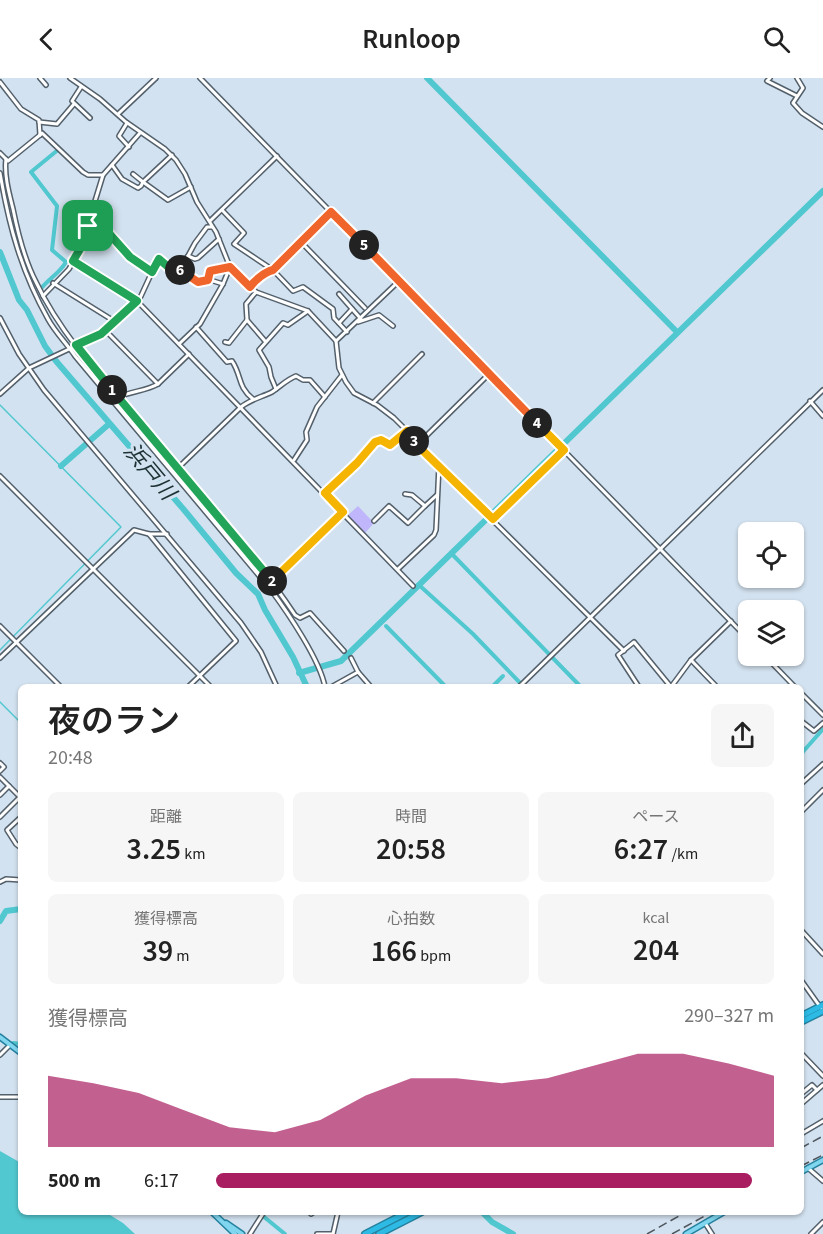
<!DOCTYPE html>
<html lang="ja">
<meta charset="utf-8">
<style>
:root{--surface:#fff;--page:#f6f6f6;--text:#222;--muted:#767676;--accent:#a91d61}
body{margin:0;font-family:"Source Sans 3","Noto Sans JP",sans-serif;background:var(--page);color:var(--text);height:100vh;display:flex;flex-direction:column;font-size:22px;white-space:nowrap}
*{box-sizing:border-box;margin:0}
p{font-size:20px;color:var(--muted)}
.icon{flex:none;width:33px;height:33px;fill:none;stroke:currentColor;stroke-width:2;stroke-linecap:round;stroke-linejoin:round}
.map{position:relative;flex:1;overflow:hidden}
.drawer{position:absolute;left:18px;top:606px;width:786px;height:531px;display:flex;flex-direction:column;background:var(--surface);border-radius:9px;box-shadow:0 2px 4px #0004}
.drawer>*{flex:none}
.buttons{position:absolute;left:738px;top:444px;display:grid;gap:12px}
.buttons a{display:grid;place-items:center;width:66px;height:66px;border-radius:9px;background:var(--surface);box-shadow:0 2px 4px #0004;font-size:30px}
.pin{position:absolute;display:grid;place-items:center;width:51px;height:51px;color:#fff;margin:-26px;border-radius:12px;box-shadow:0 3px 9px #0006}
.km{position:absolute;width:30px;height:30px;margin:-15px;border-radius:50%;background:#222;color:#fff;font-size:16px;line-height:30px;text-align:center}
.round{display:grid;place-items:center;flex:none;width:63px;height:63px;border-radius:9px;background:var(--page)}
.overview{display:flex;align-items:center;justify-content:space-between;height:102px;padding:0 30px}
h1{font-size:33px;font-weight:600;line-height:45px}
.metrics{display:grid;grid-template-columns:repeat(3,1fr);gap:9px;height:102px;padding:6px 30px}
.metrics div{display:grid;align-content:center;border-radius:9px;background:var(--page);text-align:center}
.metrics b{font-size:30px;font-weight:600}
.metrics small{font-size:16px;font-weight:400}
.metrics p{font-size:16px}
.chart{height:168px;padding:12px 30px}
.chart p{display:flex;justify-content:space-between}
.chart svg{width:100%;height:108px;margin-top:6px;fill:var(--accent);opacity:.7}
ul{padding:0 30px;list-style:none;font-size:20px}
li{display:grid;grid-template-columns:96px 72px 1fr;align-items:center;height:45px}
li i{height:15px;border-radius:8px;background:var(--accent)}
header{display:flex;justify-content:space-between;align-items:center;height:78px;padding:0 30px;background:var(--surface);font-size:27px;font-weight:600}
.map>svg:first-child{display:block}
.green{fill:#bfb6fb}
.water{fill:#51c8cf}
.lines{fill:none;stroke-linecap:round;stroke-linejoin:round}
.stream{stroke:#51c8cf;stroke-width:1.5}
.canal{stroke:#51c8cf;stroke-width:4}
.river{stroke:#51c8cf;stroke-width:6}
.minor-casing{stroke:#53606b;stroke-width:6}
.major-casing{stroke:#25829f;stroke-width:7}
.highway-casing{stroke:#25829f;stroke-width:8}
.minor{stroke:#fff;stroke-width:3}
.major{stroke:#81d6ef;stroke-width:4}
.highway{stroke:#2dbae4;stroke-width:5}
.rail{stroke:#4d555d;stroke-width:1.5;stroke-dasharray:9 4.5;stroke-linecap:butt}
.split-1-casing{stroke:#fff;stroke-width:12}
.split-2-casing{stroke:#fff;stroke-width:12}
.split-3-casing{stroke:#fff;stroke-width:12}
.split-4-casing{stroke:#fff;stroke-width:12}
.split-5-casing{stroke:#fff;stroke-width:12}
.split-6-casing{stroke:#fff;stroke-width:12}
.split-7-casing{stroke:#fff;stroke-width:12}
.split-1{stroke:#22a559;stroke-width:8}
.split-2{stroke:#22a559;stroke-width:8}
.split-3{stroke:#f5b400;stroke-width:8}
.split-4{stroke:#f5b400;stroke-width:8}
.split-5{stroke:#f0652b;stroke-width:8}
.split-6{stroke:#f0652b;stroke-width:8}
.split-7{stroke:#22a559;stroke-width:8}
.labels{text-anchor:middle;stroke-width:6;stroke-linejoin:round;paint-order:stroke}
.water-label{font-size:22px;font-style:italic;fill:#1c3133;stroke:#d3e2f0}
</style>
<header><svg class="icon" aria-label="back" viewBox="0 0 24 24"><path d="M15 5l-7 7 7 7"/></svg>Runloop<svg class="icon" aria-label="search" viewBox="0 0 24 24"><circle cx="10" cy="10" r="6"/><path d="M15 15l6 6"/></svg></header>
<div class="map">
<svg width="823" height="1156" viewBox="0 0 823 1156">
<rect width="100%" height="100%" fill="#d3e2f0"/>
<path class="green" d="M358,428L374,445L365,455L347,438Z"/>
<path class="water" d="M0,1073L21,1085V1134H105L123,1145L135,1156H0Z"/>
<g class="lines">
<g class="stream">
<path d="M0,327L121,449L0,572"/>
<path d="M0,624L21,645"/>
</g>
<g class="canal">
<path d="M40,212C48,201 59,196 66,184L52,172L57,128L31,94L59,71"/>
<path d="M451,475L581,609"/>
<path d="M419,507L473,556L524,609"/>
<path d="M386,548L446,609"/>
<path d="M492,609L503,598"/>
<path d="M801,676L823,651"/>
<path d="M13,965L21,966"/>
<path d="M258,1134L285,1156"/>
</g>
<g class="river">
<path d="M427,0L677,254"/>
<path d="M0,174L19,222L27,232L45,268L56,283L185,433L236,495L258,516L265,532L293,579L307,609"/>
<path d="M61,388L109,346"/>
<path d="M299,595L341,583L823,113"/>
<path d="M0,843L6,833L21,831"/>
<path d="M482,1134L492,1144L513,1156"/>
</g>
<defs>
<g id="minor">
<path d="M40,0L46,7"/>
<path d="M70,0L100,21L126,44L165,71L176,82L185,96L197,124L216,154L230,189L256,214L308,233L336,263L339,290L346,304L354,315L377,327L394,340L411,357L417,367L624,573"/>
<path d="M200,0L748,561"/>
<path d="M770,0L767,3L797,18"/>
<path d="M797,0L803,10L793,25L802,35L823,49"/>
<path d="M0,4L21,31L39,42L40,57"/>
<path d="M81,9L72,23L90,40"/>
<path d="M118,36L156,0"/>
<path d="M39,44L57,46L74,26"/>
<path d="M127,45L119,58L129,69"/>
<path d="M40,57L42,55L83,94L88,97H103"/>
<path d="M0,75L8,83L40,57"/>
<path d="M172,77L143,104L168,122L191,109"/>
<path d="M6,81C4,97 9,115 13,131C18,156 24,181 36,204C58,251 95,293 129,332C186,399 246,464 295,537L300,540L310,535L344,573"/>
<path d="M112,87L122,101L138,110L141,108L143,104L133,96"/>
<path d="M0,95C9,148 21,193 48,241C55,254 67,266 75,278L271,512C288,535 320,582 325,609"/>
<path d="M222,132L244,155L234,166L273,192L293,213L303,209L333,231L334,240L347,254"/>
<path d="M210,143L277,78"/>
<path d="M88,148L105,151L130,179L152,194"/>
<path d="M301,164L365,230"/>
<path d="M188,178L195,165L207,149H212"/>
<path d="M73,183L137,223L413,508"/>
<path d="M178,191L198,204L207,201L223,206"/>
<path d="M208,202L210,193L230,189"/>
<path d="M53,205L114,243"/>
<path d="M250,209C255,202 265,194 273,192L331,134"/>
<path d="M339,216L361,241"/>
<path d="M43,218L69,191L80,172L103,97L140,55"/>
<path d="M0,240L19,276L44,312L241,545L261,574L277,609"/>
<path d="M247,242L265,263"/>
<path d="M358,244L379,237L393,248"/>
<path d="M339,245L352,231"/>
<path d="M196,249L227,284L232,283C242,298 237,308 253,321"/>
<path d="M105,252L158,306C146,313 132,313 119,319"/>
<path d="M336,263L399,203"/>
<path d="M225,264L229,265L247,242L246,226L256,214"/>
<path d="M179,266L200,246L223,206L230,189"/>
<path d="M158,306L189,276"/>
<path d="M276,311L271,299L269,289L259,272L283,245L288,247L308,233"/>
<path d="M0,316L29,290L101,256L140,220L158,181L174,194L188,178L195,181L198,180L219,161"/>
<path d="M810,323L823,338"/>
<path d="M373,325L422,276"/>
<path d="M417,367L489,296"/>
<path d="M294,382L307,362L306,354L317,329L342,297"/>
<path d="M178,390L241,329C251,321 262,319 272,314C281,308 286,302 296,298L303,302H310L325,319"/>
<path d="M0,398L211,609"/>
<path d="M325,415L357,385L375,364L381,362L390,367L407,353"/>
<path d="M405,416L412,417L425,428L437,417"/>
<path d="M493,441L564,372"/>
<path d="M374,443L389,428L408,445L425,428"/>
<path d="M149,456L236,563L188,609"/>
<path d="M398,491L434,457L436,452L439,387"/>
<path d="M272,503L343,434"/>
<path d="M0,548L61,609"/>
<path d="M765,578L795,609"/>
<path d="M0,580L134,452L149,456H167"/>
<path d="M351,580L358,594"/>
<path d="M691,582L717,609"/>
<path d="M331,609L358,594L371,609"/>
<path d="M519,609L823,312"/>
<path d="M639,609L618,577L634,564L671,609"/>
<path d="M671,609L691,582L731,543"/>
<path d="M801,615L823,637"/>
<path d="M801,643L814,653L823,645"/>
<path d="M0,685L4,689L0,693"/>
<path d="M0,699L21,720"/>
<path d="M801,706L823,686"/>
<path d="M0,717L9,708"/>
<path d="M801,734L823,712"/>
<path d="M0,739L20,719"/>
<path d="M21,739L7,752L16,766L21,770"/>
<path d="M0,804L6,801L21,802"/>
<path d="M801,852L823,876"/>
<path d="M801,902L821,930"/>
<path d="M801,975L823,998"/>
<path d="M0,977L9,968"/>
<path d="M801,1016L812,1007L817,1012"/>
<path d="M0,1019H21"/>
<path d="M801,1026L823,1007"/>
<path d="M801,1056L823,1043"/>
<path d="M808,1090L823,1103"/>
<path d="M309,1134L311,1136L314,1134"/>
<path d="M705,1145L712,1156"/>
<path d="M250,1156L264,1134"/>
<path d="M317,1156H333"/>
<path d="M333,1156L338,1134"/>
<path d="M811,1156L823,1144"/>
</g>
<g id="major">
<path d="M0,959L21,975"/>
<path d="M801,1094L823,1082"/>
<path d="M212,1134L235,1156"/>
<path d="M226,1145L242,1156"/>
<path d="M686,1156L724,1134"/>
</g>
<g id="highway">
<path d="M801,938L823,927"/>
<path d="M801,944L823,933"/>
<path d="M365,1156L408,1134"/>
<path d="M379,1156L422,1134"/>
</g>
</defs>
<use href="#minor" class="minor-casing"/>
<use href="#major" class="major-casing"/>
<use href="#highway" class="highway-casing"/>
<use href="#minor" class="minor"/>
<use href="#major" class="major"/>
<use href="#highway" class="highway"/>
<g class="rail">
<path d="M801,1070L823,1058"/>
<path d="M801,1088L823,1077"/>
<path d="M647,1156L686,1134"/>
<path d="M672,1156L712,1134"/>
</g>
</g>
<g class="lines">
<defs>
<path id="split-1" d="M88,148L80,171L73,183L137,223L101,256L76,267L112,312"/>
<path id="split-2" d="M112,312L272,503"/>
<path id="split-3" d="M272,503L343,434L325,415L357,385L375,364L381,362L390,367L407,353L414,363"/>
<path id="split-4" d="M414,363L417,367L493,441L564,372L537,345"/>
<path id="split-5" d="M364,167L537,345"/>
<path id="split-6" d="M180,192L198,204L208,202L210,193L230,189L250,209C255,202 265,194 273,192L331,134L364,167"/>
<path id="split-7" d="M88,148L105,151L130,179L152,194L159,181L174,194L180,192"/>
</defs>
<use href="#split-1" class="split-1-casing"/>
<use href="#split-2" class="split-2-casing"/>
<use href="#split-3" class="split-3-casing"/>
<use href="#split-4" class="split-4-casing"/>
<use href="#split-5" class="split-5-casing"/>
<use href="#split-6" class="split-6-casing"/>
<use href="#split-7" class="split-7-casing"/>
<use href="#split-1" class="split-1"/>
<use href="#split-2" class="split-2"/>
<use href="#split-3" class="split-3"/>
<use href="#split-4" class="split-4"/>
<use href="#split-5" class="split-5"/>
<use href="#split-6" class="split-6"/>
<use href="#split-7" class="split-7"/>
</g>
<g class="labels">
<g class="water-label">
<text transform="translate(150 393) rotate(50)" y="8">浜戸川</text>
</g>
</g>
</svg>
<div class="buttons">
<a><svg class="icon" aria-label="locate" viewBox="0 0 24 24"><circle cx="12" cy="12" r="6"/><path d="M12 2v4M12 18v4M2 12h4M18 12h4"/></svg></a>
<a><svg class="icon" aria-label="layers" viewBox="0 0 24 24"><path d="M12 4l9 5-9 5-9-5zM3 14l9 5 9-5"/></svg></a>
</div>
<div class="pin" style="left:88px;top:148px;background:#1e9e55"><svg class="icon" aria-label="arrive" viewBox="0 0 24 24"><path d="M6 21V4h12l-3 4 3 4H6"/></svg></div>
<b class="km" style="left:112px;top:312px">1</b>
<b class="km" style="left:272px;top:503px">2</b>
<b class="km" style="left:414px;top:363px">3</b>
<b class="km" style="left:537px;top:345px">4</b>
<b class="km" style="left:364px;top:167px">5</b>
<b class="km" style="left:180px;top:192px">6</b>
<section class="drawer">
<div class="overview"><div><h1>夜のラン</h1><p>20:48</p></div><a class="round"><svg class="icon" aria-label="share" viewBox="0 0 24 24"><path d="M12 15V3M7 8l5-5 5 5M5 13v7h14v-7"/></svg></a></div>
<div class="metrics">
<div><p>距離</p><b>3.25<small> km</small></b></div>
<div><p>時間</p><b>20:58</b></div>
<div><p>ペース</p><b>6:27<small> /km</small></b></div>
</div>
<div class="metrics">
<div><p>獲得標高</p><b>39<small> m</small></b></div>
<div><p>心拍数</p><b>166<small> bpm</small></b></div>
<div><p>kcal</p><b>204</b></div>
</div>
<div class="chart"><p><span>獲得標高</span>290–327 m</p>
<svg viewBox="0 0 160 44" preserveAspectRatio="none"><path d="M0 44V15L10 18L20 22L30 29L40 36L50 38L60 33L70 23L80 16L90 16L100 18L110 16L120 11L130 6L140 6L150 10L160 15V44z"/></svg>
</div>
<ul>
<li><b>500 m</b>6:17<i style="width:96%"></i></li>
</ul>
</section>
</div>
